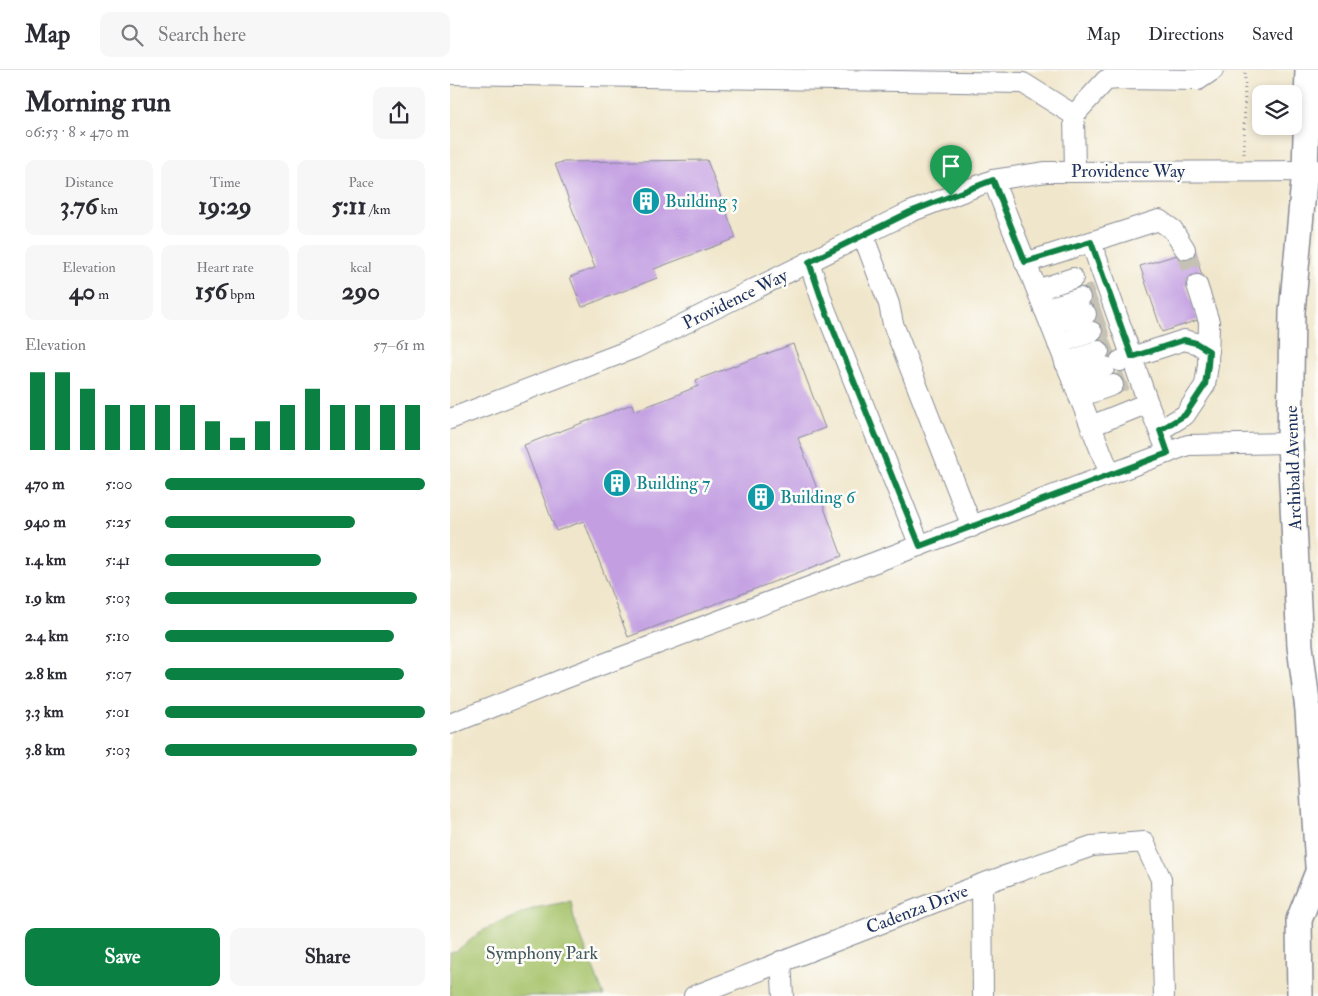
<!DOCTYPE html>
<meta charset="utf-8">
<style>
:root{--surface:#fff;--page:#f7f7f7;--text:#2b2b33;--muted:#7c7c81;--line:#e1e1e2;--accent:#0b8043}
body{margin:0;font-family:"IM FELL Double Pica",serif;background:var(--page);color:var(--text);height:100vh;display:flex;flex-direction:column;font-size:19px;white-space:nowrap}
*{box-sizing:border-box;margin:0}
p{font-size:16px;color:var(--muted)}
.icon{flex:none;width:28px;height:28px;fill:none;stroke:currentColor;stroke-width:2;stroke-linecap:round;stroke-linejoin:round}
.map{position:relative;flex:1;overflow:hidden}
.sheet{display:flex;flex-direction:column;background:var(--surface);width:450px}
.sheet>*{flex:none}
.buttons{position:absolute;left:802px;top:15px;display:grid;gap:10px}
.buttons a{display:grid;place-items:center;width:50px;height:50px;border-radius:10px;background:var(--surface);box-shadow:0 2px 8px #0003;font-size:25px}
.pin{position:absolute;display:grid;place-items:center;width:42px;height:42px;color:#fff;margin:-51px -21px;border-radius:50% 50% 50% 0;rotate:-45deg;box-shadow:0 0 5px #0007}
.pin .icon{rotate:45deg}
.round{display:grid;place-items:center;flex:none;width:52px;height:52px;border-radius:10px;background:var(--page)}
.headline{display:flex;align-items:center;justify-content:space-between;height:85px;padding:0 25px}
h1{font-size:28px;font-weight:700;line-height:38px}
.figures{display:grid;grid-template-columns:repeat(3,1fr);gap:8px;height:85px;padding:5px 25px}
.figures div{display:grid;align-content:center;border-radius:10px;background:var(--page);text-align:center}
.figures b{font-size:25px;font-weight:700}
.figures small{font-size:14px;font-weight:400}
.figures p{font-size:14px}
.chart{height:140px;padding:10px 25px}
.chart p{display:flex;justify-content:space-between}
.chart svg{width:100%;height:90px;margin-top:5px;stroke:var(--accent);stroke-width:6}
.cta{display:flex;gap:10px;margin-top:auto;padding:10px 25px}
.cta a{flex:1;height:58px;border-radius:10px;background:var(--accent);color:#fff;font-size:20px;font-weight:700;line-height:58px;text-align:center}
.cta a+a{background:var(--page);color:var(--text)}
ul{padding:0 25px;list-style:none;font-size:16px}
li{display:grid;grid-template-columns:80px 60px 1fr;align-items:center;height:38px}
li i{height:12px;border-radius:6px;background:var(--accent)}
header{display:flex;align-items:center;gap:30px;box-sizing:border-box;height:70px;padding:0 25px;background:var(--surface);border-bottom:1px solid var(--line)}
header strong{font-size:24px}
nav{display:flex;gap:28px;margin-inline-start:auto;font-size:18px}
.search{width:350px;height:45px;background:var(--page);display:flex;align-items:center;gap:12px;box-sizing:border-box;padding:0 18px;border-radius:10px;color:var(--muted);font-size:19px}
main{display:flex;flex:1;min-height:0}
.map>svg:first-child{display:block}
.green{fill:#a5c269;stroke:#607864}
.building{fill:#c39fe2}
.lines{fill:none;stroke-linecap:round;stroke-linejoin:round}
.minor-tunnel{stroke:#c5c1b5;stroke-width:20;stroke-dasharray:20 10;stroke-linecap:butt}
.minor-casing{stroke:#868a94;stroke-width:22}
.major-casing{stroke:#868a94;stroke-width:28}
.path{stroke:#868a94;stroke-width:3;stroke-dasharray:1 4;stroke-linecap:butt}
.minor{stroke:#fff;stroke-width:20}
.major{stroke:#fff;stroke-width:25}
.route-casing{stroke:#fff;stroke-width:10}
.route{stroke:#0b8043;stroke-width:6}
.labels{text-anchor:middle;stroke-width:5;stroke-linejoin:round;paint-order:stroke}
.street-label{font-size:18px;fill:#1b2f5e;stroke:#fdfcf7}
.culture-label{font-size:18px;fill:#0d838f;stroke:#fdfcf7;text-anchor:start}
.park-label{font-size:18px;fill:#445b61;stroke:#fdfcf7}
</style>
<header>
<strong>Map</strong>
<div class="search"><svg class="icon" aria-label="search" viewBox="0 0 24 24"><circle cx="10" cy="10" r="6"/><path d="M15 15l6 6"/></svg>Search here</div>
<nav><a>Map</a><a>Directions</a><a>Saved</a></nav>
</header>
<main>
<section class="sheet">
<div class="headline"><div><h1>Morning run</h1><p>06:53 · 8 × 470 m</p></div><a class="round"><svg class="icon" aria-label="share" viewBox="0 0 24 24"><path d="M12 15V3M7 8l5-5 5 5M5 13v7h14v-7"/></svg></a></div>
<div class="figures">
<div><p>Distance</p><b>3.76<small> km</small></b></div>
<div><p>Time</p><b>19:29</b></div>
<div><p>Pace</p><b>5:11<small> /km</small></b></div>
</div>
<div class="figures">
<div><p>Elevation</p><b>40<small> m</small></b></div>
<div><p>Heart rate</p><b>156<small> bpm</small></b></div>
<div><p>kcal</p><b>290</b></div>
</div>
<div class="chart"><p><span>Elevation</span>57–61 m</p>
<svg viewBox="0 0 160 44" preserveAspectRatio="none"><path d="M5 44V6M15 44V6M25 44V14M35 44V22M45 44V22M55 44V22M65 44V22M75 44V30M85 44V38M95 44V30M105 44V22M115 44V14M125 44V22M135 44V22M145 44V22M155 44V22"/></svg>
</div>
<ul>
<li><b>470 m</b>5:00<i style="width:100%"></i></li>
<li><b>940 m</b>5:25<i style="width:73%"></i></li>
<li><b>1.4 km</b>5:41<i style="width:60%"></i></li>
<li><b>1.9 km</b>5:03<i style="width:97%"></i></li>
<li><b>2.4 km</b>5:10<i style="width:88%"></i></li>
<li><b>2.8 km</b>5:07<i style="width:92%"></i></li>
<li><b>3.3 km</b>5:01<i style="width:100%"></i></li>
<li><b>3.8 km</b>5:03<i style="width:97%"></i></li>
</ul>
<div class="cta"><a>Save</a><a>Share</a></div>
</section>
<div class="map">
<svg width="868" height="926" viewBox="0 0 868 926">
<rect width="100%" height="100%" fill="#fdfcf7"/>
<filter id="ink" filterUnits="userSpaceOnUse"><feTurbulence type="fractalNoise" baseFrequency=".02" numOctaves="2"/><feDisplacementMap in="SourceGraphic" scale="10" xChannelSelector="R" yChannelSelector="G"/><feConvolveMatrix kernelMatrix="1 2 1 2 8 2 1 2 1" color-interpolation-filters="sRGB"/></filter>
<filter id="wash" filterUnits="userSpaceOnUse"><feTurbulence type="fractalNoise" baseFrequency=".0096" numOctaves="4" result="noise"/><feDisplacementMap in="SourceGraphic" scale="20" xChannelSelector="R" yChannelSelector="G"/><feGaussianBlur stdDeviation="1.12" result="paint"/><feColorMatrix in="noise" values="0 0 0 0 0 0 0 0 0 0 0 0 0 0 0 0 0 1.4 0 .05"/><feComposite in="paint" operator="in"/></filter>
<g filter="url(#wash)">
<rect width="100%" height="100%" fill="#f0e6cb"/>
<path class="green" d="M121,831L124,849L154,926H0V882L6,881L34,860L85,838Z"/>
<g id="blocks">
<g class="building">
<path d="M257,90L286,168L204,199L207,208L132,237L120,207L145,198L105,94L113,92Z"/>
<path d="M744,180L753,209L736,214L748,250L712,262L690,196Z"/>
<path d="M343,274L375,358L348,368L392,486L178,567L134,451L106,461L74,375L182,334L184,341L214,330L248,316L246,310Z"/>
</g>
</g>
</g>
<g filter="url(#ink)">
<use href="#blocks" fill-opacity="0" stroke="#868a94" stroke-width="1"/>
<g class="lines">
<g class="minor-tunnel">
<path d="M735,179L747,215"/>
<path d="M630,228L645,223"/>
<path d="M636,244L651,239"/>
<path d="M642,262L657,257"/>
<path d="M649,281L662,276"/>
<path d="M663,315L676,310"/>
</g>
<defs>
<g id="minor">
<path d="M0,4L573,13L624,45"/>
<path d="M625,102L624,45L656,10L670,9L748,10L763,0"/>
<path d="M543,110L660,404"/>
<path d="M413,165L439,234L443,254L522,457"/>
<path d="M641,172L698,333L718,383"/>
<path d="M359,192L375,239L470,476"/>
<path d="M575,193L709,150L723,160L735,179"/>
<path d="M587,220L623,208"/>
<path d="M594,239L630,228"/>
<path d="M601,255L636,244"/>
<path d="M608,274L642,262"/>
<path d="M670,291L734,270L746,273L759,281"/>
<path d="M615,293L649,281"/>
<path d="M622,310L655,297"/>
<path d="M629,327L663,315"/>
<path d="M0,349L185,278L460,142L543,110L596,102L868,101"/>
<path d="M641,356L698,333"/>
<path d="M710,360L735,345L755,315L758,295L759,252L747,215"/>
<path d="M0,654L116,608L738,375L840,373"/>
<path d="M532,814L533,926"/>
<path d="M331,891L333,926"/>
<path d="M244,926L532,814L642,776L694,772L711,809L714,926"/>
</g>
<g id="major">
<path d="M858,0L855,100L842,242L840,373L850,576L858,640L868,796"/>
<path d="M850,926L849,850L868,802"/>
</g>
</defs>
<use href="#minor" class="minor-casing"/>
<use href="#major" class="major-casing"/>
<path class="path" d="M794,84L795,0"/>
<use href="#minor" class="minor"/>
<use href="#major" class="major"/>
</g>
</g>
<g class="lines" filter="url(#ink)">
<defs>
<path id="route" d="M543,110L575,192L641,172L682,287L734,270L746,273L759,281L758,295L755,315L735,345L710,360L718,383L470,476L375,239L359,192L460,142Z"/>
</defs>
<use href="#route" class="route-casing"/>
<use href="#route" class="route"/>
</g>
<defs>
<symbol id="building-disc" viewBox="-11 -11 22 22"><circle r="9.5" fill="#0f9aa8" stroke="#fdfcf7"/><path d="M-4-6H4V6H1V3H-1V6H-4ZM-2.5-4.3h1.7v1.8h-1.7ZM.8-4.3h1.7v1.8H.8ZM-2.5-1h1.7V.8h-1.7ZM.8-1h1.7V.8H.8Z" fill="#fff"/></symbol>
</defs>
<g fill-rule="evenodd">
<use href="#building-disc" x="180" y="115" width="32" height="32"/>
<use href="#building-disc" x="151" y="397" width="32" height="32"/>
<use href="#building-disc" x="295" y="411" width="32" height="32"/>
</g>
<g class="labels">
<g class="street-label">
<text x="678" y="107">Providence Way</text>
<text transform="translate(285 229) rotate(-26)" y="6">Providence Way</text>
<text transform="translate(843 398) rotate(-92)" y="6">Archibald Avenue</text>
<text transform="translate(467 839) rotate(-21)" y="6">Cadenza Drive</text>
</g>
<g class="culture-label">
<text x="215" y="137">Building 3</text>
<text x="186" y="419">Building 7</text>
<text x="330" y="433">Building 6</text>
</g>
<g class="park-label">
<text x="92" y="889">Symphony Park</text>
</g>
</g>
</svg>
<div class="buttons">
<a><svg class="icon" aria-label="layers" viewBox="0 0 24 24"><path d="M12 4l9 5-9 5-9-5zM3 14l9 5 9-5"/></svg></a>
</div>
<div class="pin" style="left:501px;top:126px;background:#1e9e55"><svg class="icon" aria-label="arrive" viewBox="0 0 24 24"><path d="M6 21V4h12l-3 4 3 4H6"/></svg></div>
</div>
</main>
